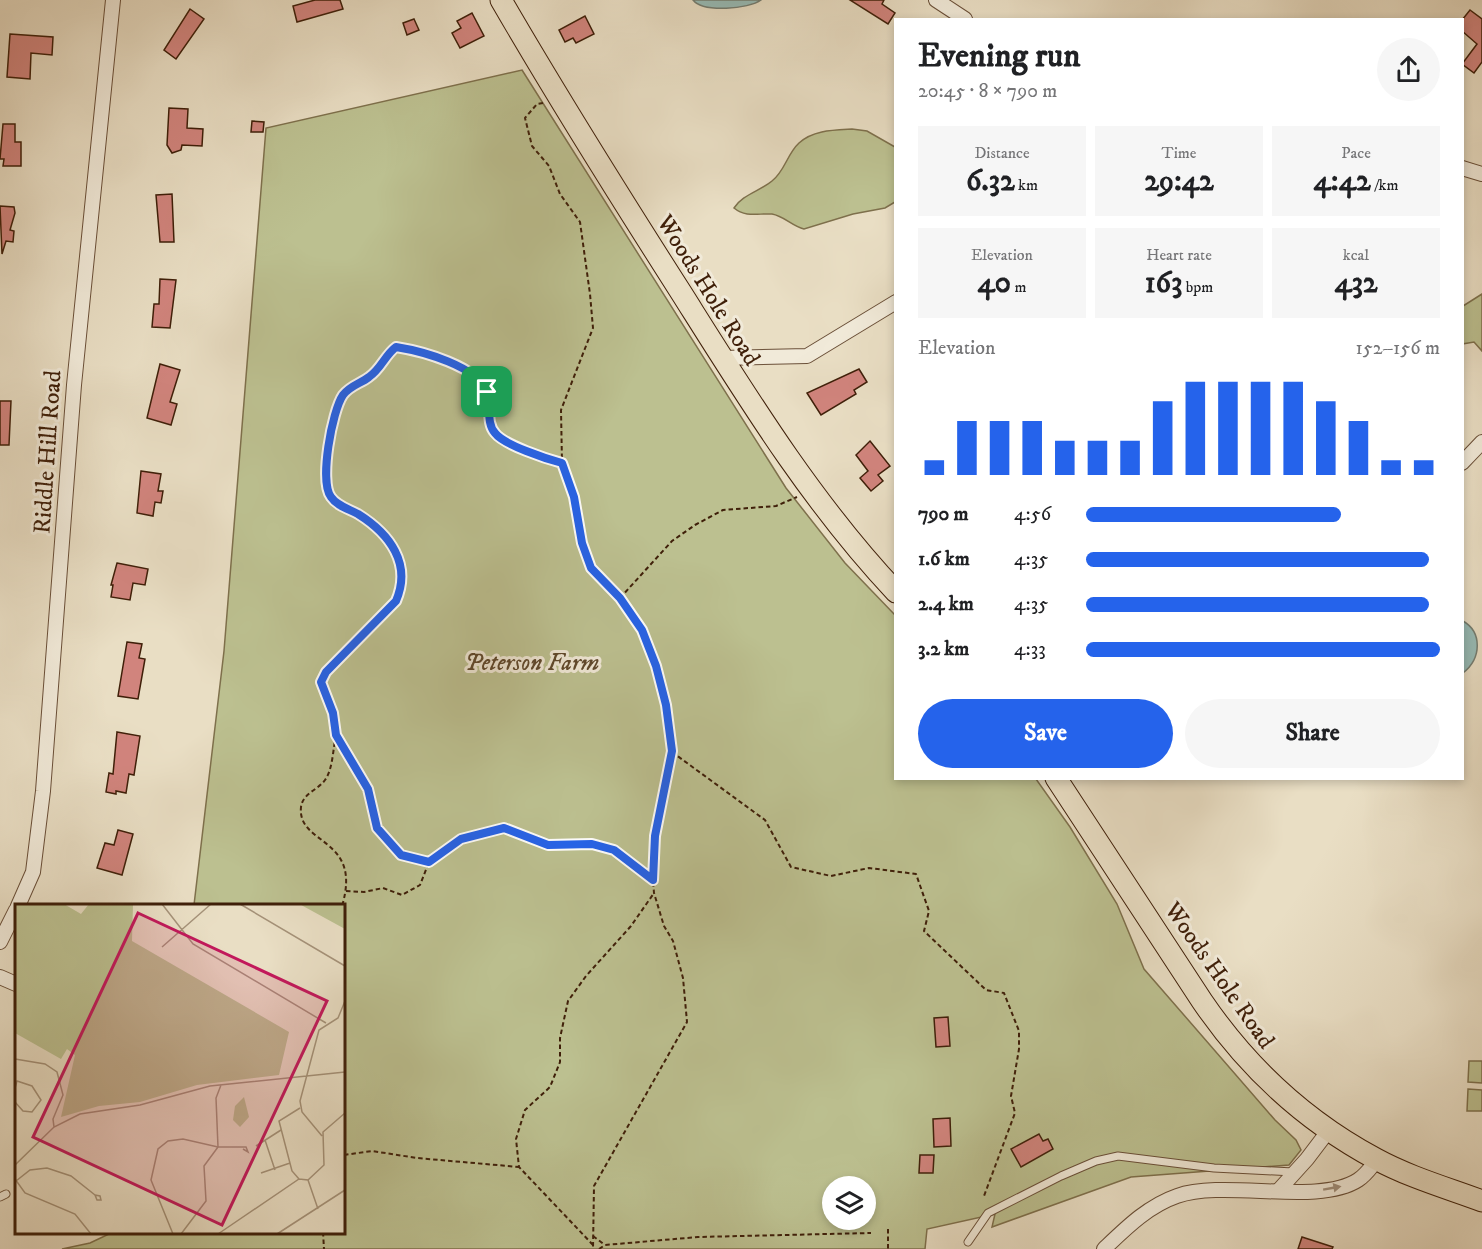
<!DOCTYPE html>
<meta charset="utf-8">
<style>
:root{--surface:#fff;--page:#f6f6f6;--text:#202124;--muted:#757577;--accent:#2563eb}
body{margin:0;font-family:"IM FELL DW Pica",serif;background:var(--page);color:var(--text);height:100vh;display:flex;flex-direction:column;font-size:22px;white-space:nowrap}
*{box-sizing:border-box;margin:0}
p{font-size:20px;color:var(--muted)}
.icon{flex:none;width:33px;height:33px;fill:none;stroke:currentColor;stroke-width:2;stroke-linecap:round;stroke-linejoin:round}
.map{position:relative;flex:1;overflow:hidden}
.drawer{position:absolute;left:894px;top:18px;width:570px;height:762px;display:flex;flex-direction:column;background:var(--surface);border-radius:0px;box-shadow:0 3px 9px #0003}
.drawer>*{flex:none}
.buttons{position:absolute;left:822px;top:1176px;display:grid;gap:12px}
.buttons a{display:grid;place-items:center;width:54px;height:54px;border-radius:50%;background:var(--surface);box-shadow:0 3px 9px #0003;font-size:30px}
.pin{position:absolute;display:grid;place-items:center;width:51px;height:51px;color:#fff;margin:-26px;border-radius:12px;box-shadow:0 3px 9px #0006}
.round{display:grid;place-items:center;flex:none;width:63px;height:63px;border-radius:32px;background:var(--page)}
.head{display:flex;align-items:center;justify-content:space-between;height:102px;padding:0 24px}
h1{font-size:33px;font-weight:800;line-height:45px}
.stats{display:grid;grid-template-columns:repeat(3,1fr);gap:9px;height:102px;padding:6px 24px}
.stats div{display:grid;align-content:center;border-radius:0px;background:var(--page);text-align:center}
.stats b{font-size:30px;font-weight:800}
.stats small{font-size:16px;font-weight:400}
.stats p{font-size:16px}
.chart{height:168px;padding:12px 24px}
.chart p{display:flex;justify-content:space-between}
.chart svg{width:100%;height:108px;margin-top:6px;stroke:var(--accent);stroke-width:6}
.cta{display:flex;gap:12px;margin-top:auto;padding:12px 24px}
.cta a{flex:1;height:69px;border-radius:36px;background:var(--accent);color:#fff;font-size:24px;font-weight:800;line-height:69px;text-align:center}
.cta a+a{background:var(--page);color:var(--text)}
ul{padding:0 24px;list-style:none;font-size:20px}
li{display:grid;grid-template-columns:96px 72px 1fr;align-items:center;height:45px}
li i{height:15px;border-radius:8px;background:var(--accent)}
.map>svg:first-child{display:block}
.green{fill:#bcc090;stroke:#7e704c;stroke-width:1.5;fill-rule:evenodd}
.water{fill:#97bcb7;stroke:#747d71;stroke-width:1.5}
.building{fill:#d1847d;stroke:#3f1f09;stroke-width:1.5}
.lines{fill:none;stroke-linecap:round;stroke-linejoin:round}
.service-casing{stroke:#6a4f38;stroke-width:9}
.minor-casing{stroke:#6a4f38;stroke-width:16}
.trunk-casing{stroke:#3f1f09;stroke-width:23}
.path{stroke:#3f1f09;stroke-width:2;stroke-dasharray:4.5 3;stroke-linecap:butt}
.service{stroke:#f1ead9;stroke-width:7}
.minor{stroke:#f1ead9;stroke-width:14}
.trunk{stroke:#e9dec4;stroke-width:21}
.oneway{fill:#a18f7b}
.route-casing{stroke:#fff;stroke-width:12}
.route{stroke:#2563eb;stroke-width:8}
.labels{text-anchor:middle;stroke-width:6;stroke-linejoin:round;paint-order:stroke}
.street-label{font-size:24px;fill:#3f1f09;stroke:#f1ead9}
.park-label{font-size:24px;font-style:italic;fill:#5e472b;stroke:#f1ead9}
.inset-road{fill:none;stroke:#a59279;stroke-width:1.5}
.view{fill:#c2185b;fill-opacity:0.15;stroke:#c2185b;stroke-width:3}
.inset-edge{fill:none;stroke:#3f1f09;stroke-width:3}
</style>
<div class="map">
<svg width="1482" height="1249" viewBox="0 0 1482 1249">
<rect width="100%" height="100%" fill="#e9dec4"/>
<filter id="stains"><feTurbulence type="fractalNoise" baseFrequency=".00333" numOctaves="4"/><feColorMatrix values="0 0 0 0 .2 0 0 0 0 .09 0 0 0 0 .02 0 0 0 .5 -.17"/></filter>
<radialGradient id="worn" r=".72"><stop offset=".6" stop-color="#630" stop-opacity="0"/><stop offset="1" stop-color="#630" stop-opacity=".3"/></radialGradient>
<g class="green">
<path d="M522,70L786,488L845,563L895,615L896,778L1036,779L1070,827L1117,904L1144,969L1275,1120L1296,1140L1301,1150L1289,1165L1131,1177L992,1227L995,1214L927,1229L925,1249H62L90,1243L111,1233L344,1232V906L194,905L224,651L266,128ZM832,1186H866V1220H832Z"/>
<path d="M852,129L867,131L895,147V202L885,208L853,214L804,229C792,226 784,216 772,214C759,213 746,218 734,208C742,195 760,191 772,181C785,171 787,154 799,143C813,130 834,130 852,129Z"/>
<path d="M1482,294V351L1474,342L1462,344L1463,306Z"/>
<path d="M1469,1061H1482V1083L1468,1082Z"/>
<path d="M1468,1089L1482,1090V1111H1467Z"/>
</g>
<g class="water">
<path d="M693,0H761C749,9 703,13 693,0Z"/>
<path d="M1463,621C1482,632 1482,658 1463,673Z"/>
</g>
<g class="building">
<path d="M315,0H340L343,9L297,22L293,6Z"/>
<path d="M850,0H884L882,4L895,13L888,24Z"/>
<path d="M190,9L204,19L176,59L164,50Z"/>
<path d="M1470,10L1482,19V62L1474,73L1462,64L1477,44L1462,31V20Z"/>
<path d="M472,13L484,36L460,48L452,33L461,28L457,21Z"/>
<path d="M585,16L594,34L576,43L573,38L565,42L559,30Z"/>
<path d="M414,19L419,30L407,35L403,23Z"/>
<path d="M10,34L53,37L52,55L31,53L30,79L7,77Z"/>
<path d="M169,108L188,109L187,128L203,129L202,146L182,145L181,150L172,153L167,145Z"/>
<path d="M252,121L264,122L263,132H251Z"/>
<path d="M3,124H15V142H21V166H3L4,159H0Z"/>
<path d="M172,194L174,242H160L156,195Z"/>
<path d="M0,206L14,207L15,213L10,230L14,231L13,242L6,241L2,254Z"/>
<path d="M160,279L176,280L170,328L152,327L154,304H159Z"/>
<path d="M160,364L180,370L170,402L177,404L171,425L147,418Z"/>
<path d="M859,369L867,382L854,390L856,394L821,415L807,393Z"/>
<path d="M0,401H11L9,445H0Z"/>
<path d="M870,441L890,466L878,475L883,481L871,491L860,478L868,471L856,455Z"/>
<path d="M141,471L161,474L158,491H163L161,503L155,502L153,516L137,513Z"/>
<path d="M117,563L148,569L145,585L133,583L130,600L111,597L113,585H111Z"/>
<path d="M127,642L142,644L139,658L145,659L138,699L118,696Z"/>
<path d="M117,732L140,736L134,775L129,774L126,793L116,791V794L106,792L109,773L113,774Z"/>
<path d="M118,830L133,834L122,875L97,868L105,843L114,845Z"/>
<path d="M948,1017L950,1046L936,1047L934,1018Z"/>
<path d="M950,1118L951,1146L934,1147L933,1119Z"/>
<path d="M1039,1134L1043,1141L1048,1139L1053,1149L1021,1167L1011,1149Z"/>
<path d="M920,1155H934L933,1173H919Z"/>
<path d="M1302,1237L1333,1247L1332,1249H1298Z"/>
</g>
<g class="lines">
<defs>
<g id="service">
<path d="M0,1197L6,1194"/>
<path d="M968,1242L988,1213L1061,1176L1096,1161L1118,1156L1214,1168L1293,1172"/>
</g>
<g id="minor">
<path d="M936,0L965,19"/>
<path d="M1462,168L1482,174"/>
<path d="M722,358L807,356L896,302"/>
<path d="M1462,463L1482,442"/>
<path d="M18,906L33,872L43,791L74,385L113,0"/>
<path d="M0,942L16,910"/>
<path d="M0,977L16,984"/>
<path d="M1278,1191L1307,1159L1329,1130"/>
<path d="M1104,1249C1126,1228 1148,1206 1177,1196C1225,1179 1318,1206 1358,1180C1366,1175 1371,1167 1377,1160"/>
</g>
<g id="trunk">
<path d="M501,0C559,100 620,197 682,294C747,397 812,503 896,592"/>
<path d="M1056,778L1202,1001C1247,1067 1305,1121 1376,1159C1409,1177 1447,1188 1482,1201"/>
</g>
</defs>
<use href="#service" class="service-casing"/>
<use href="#minor" class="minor-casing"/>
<use href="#trunk" class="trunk-casing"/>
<g class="path">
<path d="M543,103L537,104L525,118L532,146L549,166L560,194L580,222L590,294L593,328L561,410L562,463L574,497L582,543L591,568L620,598L642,630L656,666L666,705L672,751L655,836L653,880L654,893L664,926L673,941L683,978L687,1022L594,1186L593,1249"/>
<path d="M561,462C545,458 504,446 494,433C486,422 491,405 487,393C479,366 421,351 396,347C385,355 381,369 369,377C360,384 351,385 343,395C332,411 319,482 331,497C337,505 349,509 358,514C390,534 412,563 396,601L326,672L321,682L333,713L336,735L368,789L377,828L401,855L429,862L461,839L504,828L548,845L593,844L613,850L653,880"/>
<path d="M620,598L672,541L695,525L723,510L776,506L797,497"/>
<path d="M336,735C333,748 333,769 325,780C318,790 303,793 301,807C297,846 363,836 342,906"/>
<path d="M672,752L765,820L791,867L831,876L869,868L916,874L929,911L924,931L986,990L1004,993L1019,1031V1049L1011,1096L1015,1113L984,1196"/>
<path d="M346,891L364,892L383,888L402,895L420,885L429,862"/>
<path d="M344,1155L372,1151L417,1158L519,1167"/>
<path d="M888,1229V1249"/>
<path d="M323,1232L324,1249"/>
<path d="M593,1236L605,1245"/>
<path d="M593,1245L519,1167L516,1139L525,1110L550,1087L560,1062V1038L568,1001L586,976L631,926L654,893"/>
<path d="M599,1249L605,1245L698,1237L871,1233"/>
</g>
<use href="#service" class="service"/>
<use href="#minor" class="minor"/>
<use href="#trunk" class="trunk"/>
</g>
<defs><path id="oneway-solid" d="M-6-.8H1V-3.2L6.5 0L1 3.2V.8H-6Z" transform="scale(1.5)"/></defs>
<use class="oneway" href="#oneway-solid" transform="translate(1332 1188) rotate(-10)"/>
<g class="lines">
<defs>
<path id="route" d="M396,347C421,351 479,366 487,393C491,406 486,423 495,433C504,445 547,459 562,463L574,497L582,543L591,568L620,598L642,630L656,666L666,705L672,751L655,836L653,880L614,850L592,844L548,845L504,828L461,839L429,862L401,855L377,828L368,789L336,735L333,713L321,682L326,672L396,601C412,564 390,534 358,514C349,509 337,506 331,497C319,482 332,411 343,395C351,385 360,384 369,377C381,369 385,355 396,347Z"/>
</defs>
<use href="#route" class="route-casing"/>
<use href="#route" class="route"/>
</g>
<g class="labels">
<g class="street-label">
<text transform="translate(709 290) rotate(58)" y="8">Woods Hole Road</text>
<text transform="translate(47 452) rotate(-86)" y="8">Riddle Hill Road</text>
<text transform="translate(1220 975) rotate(55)" y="8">Woods Hole Road</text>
</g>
<g class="park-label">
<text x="532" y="670">Peterson Farm</text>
</g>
</g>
<g transform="translate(15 904)">
<rect width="330" height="330" fill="#e9dec4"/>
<path d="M0,0H49L66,10L74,0H118L117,37L274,128L264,171L182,181L125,198L84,202L46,213L60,151L52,145L46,155L0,129ZM285,0H330V25L288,2ZM229,193L234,213L225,223L218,216L220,202Z" fill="#bcc090"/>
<path class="inset-road" d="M147,0L178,40L311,119M225,0L330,62M147,43L196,0M0,155L30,160L42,168L48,191L38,215L39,223M0,184L2,177L17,182L26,196L17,208L8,207L0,198M307,232L287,208L285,197L304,126L323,114L330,97M250,236L260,266M241,242L266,226M0,261L39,223L65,210L125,201L195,182L330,168M246,269L275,259M0,275L10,289L60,310L76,330M284,275L277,267L264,217L285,204M293,276L309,261L308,228L330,209M1,277L15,266L32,264L56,272L80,291M80,291L85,292L86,296H82ZM158,330L136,276L143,245L153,237L168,235L203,243H231L233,248L228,245M166,330L191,297L189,262L203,243L201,194L206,181M203,330L284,275L293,276L303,305M262,330L330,286"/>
<path class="view" d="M123,9L312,97L207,321L18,233Z"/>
<rect width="330" height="330" class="inset-edge"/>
</g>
<rect width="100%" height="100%" filter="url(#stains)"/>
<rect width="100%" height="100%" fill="url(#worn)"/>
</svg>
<div class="buttons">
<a><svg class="icon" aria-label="layers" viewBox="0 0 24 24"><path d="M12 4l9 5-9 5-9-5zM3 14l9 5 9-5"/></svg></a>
</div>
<div class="pin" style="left:487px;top:392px;background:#1e9e55"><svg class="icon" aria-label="arrive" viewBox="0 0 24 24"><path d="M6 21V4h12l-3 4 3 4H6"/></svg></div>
<section class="drawer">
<div class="head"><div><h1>Evening run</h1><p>20:45 · 8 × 790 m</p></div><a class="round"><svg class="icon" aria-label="share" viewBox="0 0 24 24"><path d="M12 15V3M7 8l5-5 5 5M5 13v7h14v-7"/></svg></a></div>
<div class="stats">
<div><p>Distance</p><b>6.32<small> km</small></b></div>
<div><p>Time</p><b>29:42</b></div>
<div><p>Pace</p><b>4:42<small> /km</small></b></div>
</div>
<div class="stats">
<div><p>Elevation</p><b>40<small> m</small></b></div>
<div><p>Heart rate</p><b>163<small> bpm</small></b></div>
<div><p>kcal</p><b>432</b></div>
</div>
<div class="chart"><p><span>Elevation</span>152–156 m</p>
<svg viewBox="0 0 160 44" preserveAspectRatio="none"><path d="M5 44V38M15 44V22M25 44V22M35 44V22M45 44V30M55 44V30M65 44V30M75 44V14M85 44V6M95 44V6M105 44V6M115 44V6M125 44V14M135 44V22M145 44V38M155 44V38"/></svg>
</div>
<ul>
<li><b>790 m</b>4:56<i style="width:72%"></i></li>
<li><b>1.6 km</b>4:35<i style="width:97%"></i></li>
<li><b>2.4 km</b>4:35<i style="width:97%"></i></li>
<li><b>3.2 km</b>4:33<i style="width:100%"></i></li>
</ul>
<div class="cta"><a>Save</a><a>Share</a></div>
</section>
</div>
